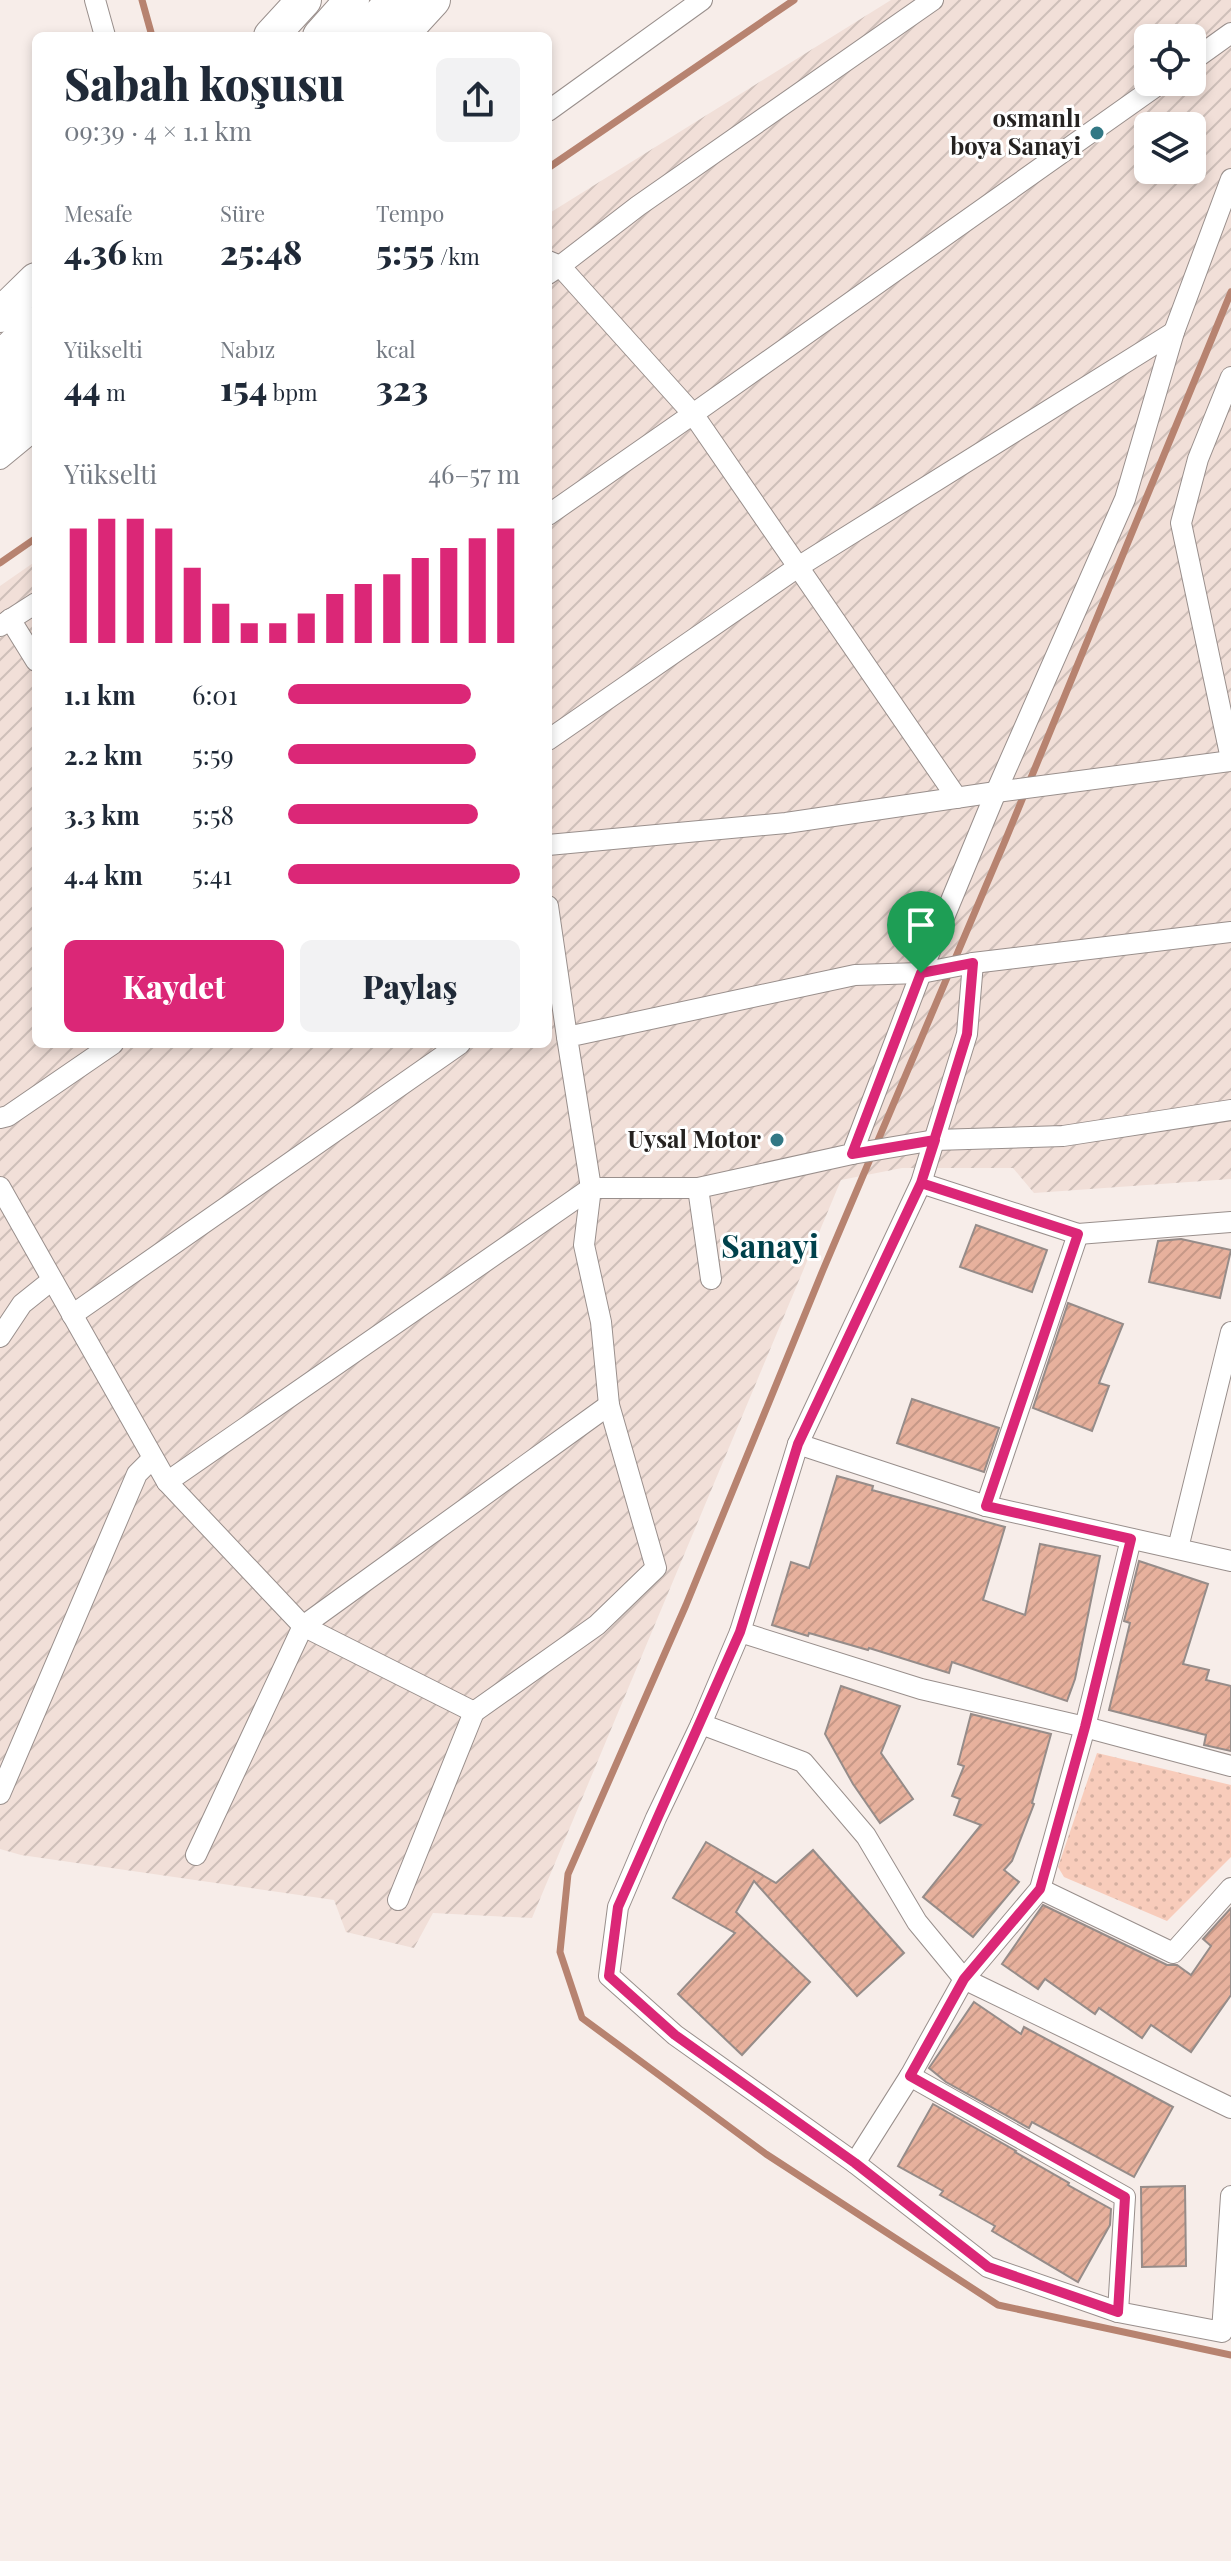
<!DOCTYPE html>
<html lang="tr">
<meta charset="utf-8">
<style>
:root{--surface:#fff;--page:#f2f2f3;--text:#1f2937;--muted:#747a83;--accent:#db2777}
body{margin:0;font-family:"Playfair Display",serif;background:var(--page);color:var(--text);height:100vh;display:flex;flex-direction:column;font-size:30px;white-space:nowrap}
*{box-sizing:border-box;margin:0}
p{font-size:26px;color:var(--muted)}
.icon{flex:none;width:44px;height:44px;fill:none;stroke:currentColor;stroke-width:2;stroke-linecap:round;stroke-linejoin:round}
.map{position:relative;flex:1;overflow:hidden}
.panel{position:absolute;left:32px;top:32px;width:520px;height:1016px;display:flex;flex-direction:column;background:var(--surface);border-radius:12px;box-shadow:0 4px 12px #0003}
.panel>*{flex:none}
.tools{position:absolute;left:1134px;top:24px;display:grid;gap:16px}
.tools a{display:grid;place-items:center;width:72px;height:72px;border-radius:12px;background:var(--surface);box-shadow:0 4px 12px #0003;font-size:40px}
.pin{position:absolute;display:grid;place-items:center;width:68px;height:68px;color:#fff;margin:-82px -34px;border-radius:50% 50% 50% 0;rotate:-45deg;box-shadow:0 0 8px #0007}
.pin .icon{rotate:45deg}
.round{display:grid;place-items:center;flex:none;width:84px;height:84px;border-radius:12px;background:var(--page)}
.headline{display:flex;align-items:center;justify-content:space-between;height:136px;padding:0 32px}
h1{font-size:44px;font-weight:800;line-height:60px}
.stats{display:grid;grid-template-columns:repeat(3,1fr);gap:12px;height:136px;padding:8px 32px}
.stats div{display:grid;align-content:center}
.stats b{font-size:34px;font-weight:800}
.stats small{font-size:22px;font-weight:400}
.stats p{font-size:22px}
.chart{height:224px;padding:16px 32px}
.chart p{display:flex;justify-content:space-between}
.chart svg{width:100%;height:144px;margin-top:8px;stroke:var(--accent);stroke-width:6}
.primary-button{display:flex;gap:16px;margin-top:auto;padding:16px 32px}
.primary-button a{flex:1;height:92px;border-radius:12px;background:var(--accent);color:#fff;font-size:32px;font-weight:800;line-height:92px;text-align:center}
.primary-button a+a{background:var(--page);color:var(--text)}
ul{padding:0 32px;list-style:none;font-size:26px}
li{display:grid;grid-template-columns:128px 96px 1fr;align-items:center;height:60px}
li i{height:20px;border-radius:10px;background:var(--accent)}
.map>svg:first-child{display:block}
.industrial{fill:url(#industrial-furrows);fill-rule:evenodd}
.park{fill:url(#park-dots)}
.lines{fill:none;stroke-linecap:round;stroke-linejoin:round}
.stream{stroke:#b78370;stroke-width:7}
.building{fill:url(#building-hatch);stroke:#968c89;stroke-width:2}
.minor-casing{stroke:#998f8c;stroke-width:22}
.trunk-casing{stroke:#998f8c;stroke-width:36}
.minor{stroke:#fff;stroke-width:20}
.trunk{stroke:#fff;stroke-width:34}
.route-casing{stroke:#fff;stroke-width:16}
.route{stroke:#db2777;stroke-width:10}
.poi-dot{fill:#327885;stroke:#fff;stroke-width:3}
.labels{text-anchor:middle;stroke-width:6;stroke-linejoin:round;paint-order:stroke}
.poi-label{font-size:24px;font-weight:bold;fill:#252220;stroke:#fff;text-anchor:end}
.district-label{font-size:32px;font-weight:bold;fill:#00414b;stroke:#fff}
</style>
<div class="map">
<svg width="1231" height="2561" viewBox="0 0 1231 2561">
<defs>
<pattern id="industrial-furrows" width="10" height="10" patternUnits="userSpaceOnUse" patternTransform="scale(2)"><rect width="10" height="10" fill="#f1dfd8"/><path d="M-1 1l2-2M0 10L10 0M9 11l2-2" fill="none" stroke="#cebfb9"/></pattern>
<pattern id="park-dots" width="8" height="8" patternUnits="userSpaceOnUse" patternTransform="scale(2)"><rect width="8" height="8" fill="#f8ccbb"/><path d="M2 2h.1M6 6h.1" fill="none" stroke="#d4afa0" stroke-width="1.8" stroke-linecap="round"/></pattern>
<pattern id="building-hatch" width="6" height="6" patternUnits="userSpaceOnUse" patternTransform="scale(2)"><rect width="6" height="6" fill="#e7b19d"/><path d="M-1 1l2-2M0 6l6-6M5 7l2-2" fill="none" stroke="#c69887"/></pattern>
</defs>
<rect width="100%" height="100%" fill="#f7ede9"/>
<path class="industrial" d="M891,0H1231V1179L1034,1193L1013,1168H902L841,1180L532,1918L433,1913L414,1948L346,1932L334,1900L21,1855L0,1849V586L36,561V1044H548V214ZM1148,38H1192V82H1148ZM1148,126H1192V170H1148Z"/>
<path class="park" d="M1097,1753L1231,1785V1857L1167,1921L1064,1877L1058,1867Z"/>
<g class="lines">
<g class="stream">
<path d="M142,0L152,36"/>
<path d="M548,168L794,0"/>
<path d="M1231,292L1005,841L823,1270L686,1605L568,1874L560,1952L582,2018L766,2154L998,2305L1231,2355"/>
<path d="M0,563L36,538"/>
</g>
</g>
<g class="building">
<path d="M976,1225L1047,1250L1032,1292L960,1267Z"/>
<path d="M1181,1239L1231,1250L1220,1298L1149,1282L1158,1241Z"/>
<path d="M1068,1303L1123,1324L1099,1383L1109,1386L1092,1431L1033,1408Z"/>
<path d="M912,1399L999,1428L984,1472L897,1443Z"/>
<path d="M837,1476L873,1486L872,1490L1005,1527L983,1600L1025,1615L1040,1544L1100,1556L1075,1679L1067,1701L952,1662L949,1673L869,1648L868,1650L809,1633L808,1636L772,1625L791,1562L809,1568Z"/>
<path d="M1139,1561L1208,1584L1183,1664L1209,1670L1206,1680L1231,1686V1751L1204,1745L1206,1735L1109,1710L1130,1623L1124,1621Z"/>
<path d="M841,1686L900,1706L881,1753L913,1799L880,1823L853,1784L825,1734Z"/>
<path d="M971,1714L1051,1734L1032,1803L1034,1804L1012,1861L1004,1870L1019,1882L973,1937L923,1897L981,1825L954,1815L960,1799L952,1796L964,1766L958,1764Z"/>
<path d="M706,1842L776,1883L813,1850L904,1953L857,1996L754,1881L736,1912L810,1982L742,2055L678,1994L735,1933L673,1898Z"/>
<path d="M1043,1905L1167,1965H1177L1191,1975L1211,1946L1203,1939L1231,1908V1995L1191,2052L1151,2025L1142,2038L1099,2008L1095,2014L1045,1979L1038,1989L1002,1964Z"/>
<path d="M974,2002L1021,2034L1024,2027L1173,2107L1134,2177L1032,2122L1029,2128L946,2082L929,2068Z"/>
<path d="M933,2104L1016,2151L1015,2152L1069,2183L1068,2185L1111,2209L1110,2225L1078,2282L992,2231L995,2226L940,2195L943,2191L898,2166Z"/>
<path d="M1185,2186L1186,2266L1142,2267L1141,2187Z"/>
</g>
<g class="lines">
<defs>
<g id="minor">
<path d="M95,0L105,36"/>
<path d="M1192,61L1231,33"/>
<path d="M548,111L702,0"/>
<path d="M548,261L560,266L638,206L933,0"/>
<path d="M548,274L560,266L693,414L1162,82"/>
<path d="M1231,377L1198,459L1181,523L1231,759"/>
<path d="M0,459L34,431"/>
<path d="M548,515L693,414L957,798"/>
<path d="M10,619L36,661"/>
<path d="M0,626L36,603"/>
<path d="M548,740L798,567L1174,332"/>
<path d="M548,845L786,823L996,792L1231,761"/>
<path d="M548,906L567,1037"/>
<path d="M973,963L967,1034L921,1183L798,1444L740,1632L701,1724L803,1762L866,1836L917,1922L964,1979L910,2076L855,2163L988,2267L1118,2312L1222,2332L1231,2196"/>
<path d="M0,1118L8,1116L113,1044"/>
<path d="M852,1154L935,1140L1063,1136L1231,1110"/>
<path d="M921,1183L1078,1234L1231,1222"/>
<path d="M0,1187L167,1482L303,1626L474,1712L597,1625L656,1568L609,1405L601,1322L584,1245L591,1188L567,1037L855,975L921,973L973,963L1231,932"/>
<path d="M698,1188L711,1279"/>
<path d="M72,1315L460,1044"/>
<path d="M0,1337L22,1304L52,1280"/>
<path d="M798,1444L986,1506L1231,1561"/>
<path d="M167,1482L591,1188H698L852,1154L921,973L996,792L1125,499L1174,332L1231,179"/>
<path d="M986,1506L1078,1234"/>
<path d="M1131,1539L1085,1727L1040,1889L964,1979L1231,2108"/>
<path d="M1178,1548L1231,1332"/>
<path d="M740,1632L921,1689L1085,1727L1231,1766"/>
<path d="M701,1724L656,1818L618,1907L609,1976L675,2035L855,2163"/>
<path d="M0,1794L137,1474L153,1458"/>
<path d="M196,1855L303,1626L609,1405"/>
<path d="M1040,1889L1173,1953L1231,1888"/>
<path d="M398,1900L474,1712"/>
<path d="M910,2076L1125,2197L1118,2312"/>
</g>
<g id="trunk">
<path d="M271,36L304,0"/>
<path d="M320,36L352,0"/>
<path d="M361,36L394,0"/>
<path d="M400,36L433,0"/>
<path d="M0,315L36,280"/>
<path d="M0,359L36,324"/>
<path d="M0,399L36,365"/>
<path d="M0,437L36,408"/>
</g>
</defs>
<use href="#minor" class="minor-casing"/>
<use href="#trunk" class="trunk-casing"/>
<use href="#minor" class="minor"/>
<use href="#trunk" class="trunk"/>
</g>
<g class="lines">
<defs>
<path id="route" d="M921,973L973,963L967,1034L921,1183L798,1444L740,1632L618,1907L609,1976L675,2035L855,2163L988,2267L1118,2312L1125,2197L910,2076L964,1979L1040,1889L1085,1727L1131,1539L986,1506L1078,1234L921,1183L935,1140L852,1154L921,973"/>
</defs>
<use href="#route" class="route-casing"/>
<use href="#route" class="route"/>
</g>
<g class="poi-dot">
<circle cx="1097" cy="133" r="8"/>
<circle cx="777" cy="1140" r="8"/>
</g>
<g class="labels">
<g class="poi-label">
<text x="1081" y="127">osmanlı<tspan x="1081" dy="28">boya Sanayi</tspan></text>
<text x="761" y="1148">Uysal Motor</text>
</g>
<g class="district-label">
<text x="770" y="1258">Sanayi</text>
</g>
</g>
</svg>
<div class="tools">
<a><svg class="icon" aria-label="locate" viewBox="0 0 24 24"><circle cx="12" cy="12" r="6"/><path d="M12 2v4M12 18v4M2 12h4M18 12h4"/></svg></a>
<a><svg class="icon" aria-label="layers" viewBox="0 0 24 24"><path d="M12 4l9 5-9 5-9-5zM3 14l9 5 9-5"/></svg></a>
</div>
<div class="pin" style="left:921px;top:973px;background:#1e9e55"><svg class="icon" aria-label="arrive" viewBox="0 0 24 24"><path d="M6 21V4h12l-3 4 3 4H6"/></svg></div>
<section class="panel">
<div class="headline"><div><h1>Sabah koşusu</h1><p>09:39 · 4 × 1.1 km</p></div><a class="round"><svg class="icon" aria-label="share" viewBox="0 0 24 24"><path d="M12 15V3M7 8l5-5 5 5M5 13v7h14v-7"/></svg></a></div>
<div class="stats">
<div><p>Mesafe</p><b>4.36<small> km</small></b></div>
<div><p>Süre</p><b>25:48</b></div>
<div><p>Tempo</p><b>5:55<small> /km</small></b></div>
</div>
<div class="stats">
<div><p>Yükselti</p><b>44<small> m</small></b></div>
<div><p>Nabız</p><b>154<small> bpm</small></b></div>
<div><p>kcal</p><b>323</b></div>
</div>
<div class="chart"><p><span>Yükselti</span>46–57 m</p>
<svg viewBox="0 0 160 44" preserveAspectRatio="none"><path d="M5 44V9M15 44V6M25 44V6M35 44V9M45 44V21M55 44V32M65 44V38M75 44V38M85 44V35M95 44V29M105 44V26M115 44V23M125 44V18M135 44V15M145 44V12M155 44V9"/></svg>
</div>
<ul>
<li><b>1.1 km</b>6:01<i style="width:79%"></i></li>
<li><b>2.2 km</b>5:59<i style="width:81%"></i></li>
<li><b>3.3 km</b>5:58<i style="width:82%"></i></li>
<li><b>4.4 km</b>5:41<i style="width:100%"></i></li>
</ul>
<div class="primary-button"><a>Kaydet</a><a>Paylaş</a></div>
</section>
</div>
